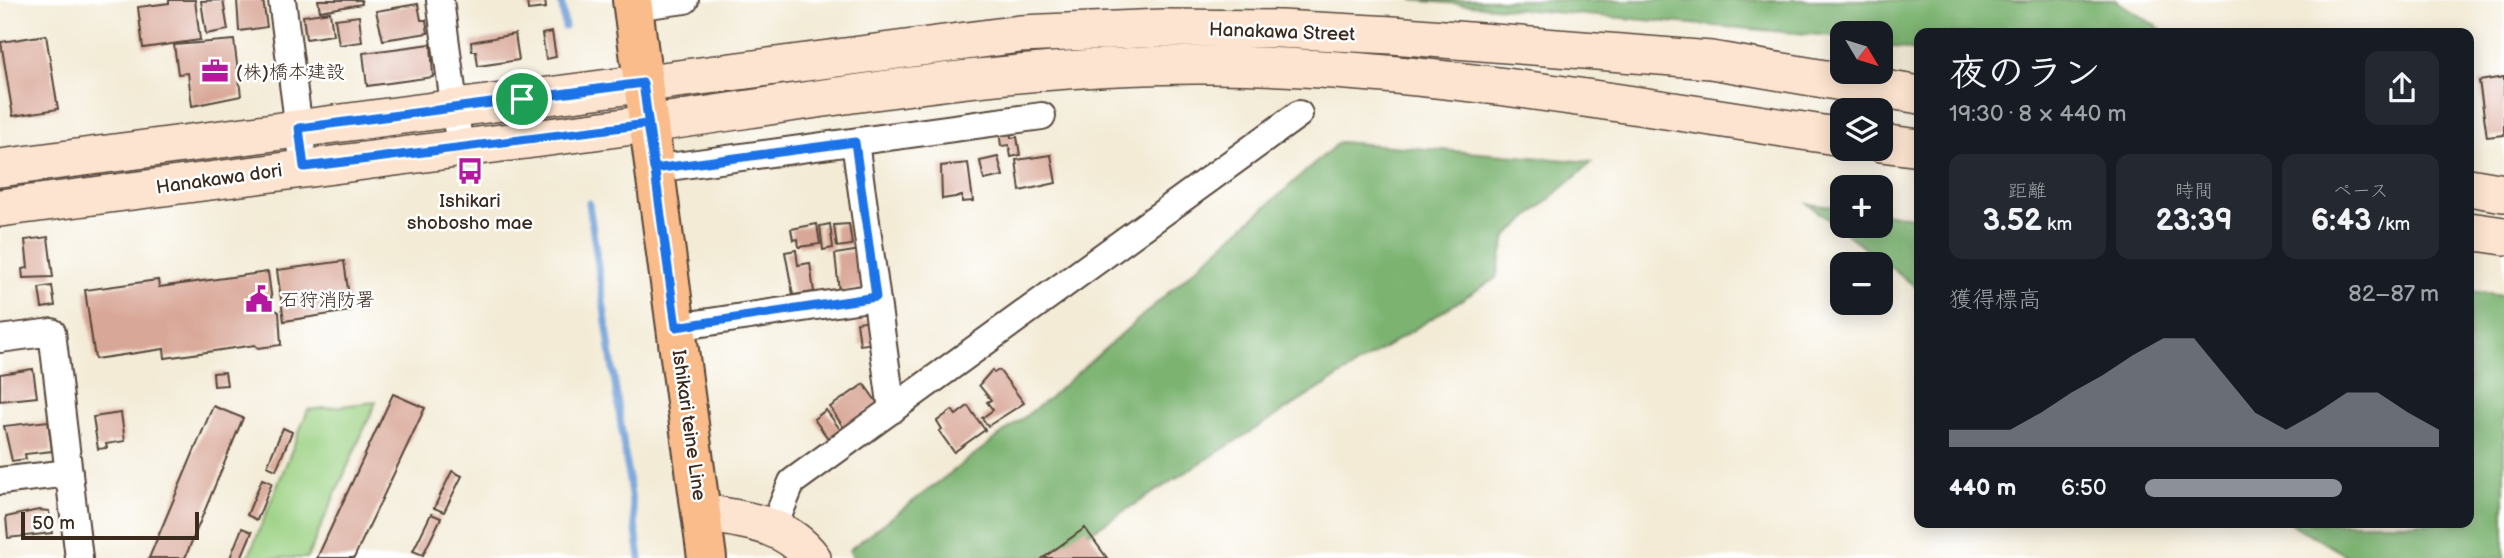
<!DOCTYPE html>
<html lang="ja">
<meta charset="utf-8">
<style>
:root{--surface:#171b24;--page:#242831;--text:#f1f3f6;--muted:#9ea1a6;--accent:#8c9099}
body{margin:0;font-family:"Balsamiq Sans","Klee One",sans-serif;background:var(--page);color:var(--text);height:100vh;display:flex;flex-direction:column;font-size:26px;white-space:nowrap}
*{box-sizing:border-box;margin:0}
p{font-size:23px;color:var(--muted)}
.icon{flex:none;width:38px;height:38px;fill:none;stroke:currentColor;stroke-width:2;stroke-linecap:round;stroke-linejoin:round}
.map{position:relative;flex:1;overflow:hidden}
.sheet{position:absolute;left:1914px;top:28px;width:560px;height:500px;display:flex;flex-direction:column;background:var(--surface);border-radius:14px;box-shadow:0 4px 18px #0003}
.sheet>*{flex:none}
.needle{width:46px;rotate:128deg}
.controls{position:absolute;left:1830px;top:21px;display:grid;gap:14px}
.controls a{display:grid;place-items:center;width:63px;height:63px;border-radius:14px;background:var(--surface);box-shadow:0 4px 18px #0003;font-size:35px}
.scale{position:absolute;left:21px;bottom:18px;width:178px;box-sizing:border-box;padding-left:7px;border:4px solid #3b2a1e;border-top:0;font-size:19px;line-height:24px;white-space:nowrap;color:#3b2a1e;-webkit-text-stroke:5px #fff;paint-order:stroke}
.pin{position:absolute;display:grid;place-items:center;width:60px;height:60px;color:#fff;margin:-30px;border:4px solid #fff;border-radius:50%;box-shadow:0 2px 7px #0007}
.round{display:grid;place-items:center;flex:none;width:74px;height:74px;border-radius:14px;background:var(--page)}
.summary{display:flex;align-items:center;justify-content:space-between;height:119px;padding:0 35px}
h1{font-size:38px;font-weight:800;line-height:52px}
.figures{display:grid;grid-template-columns:repeat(3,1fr);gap:10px;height:119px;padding:7px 35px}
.figures div{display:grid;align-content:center;border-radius:14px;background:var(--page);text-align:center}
.figures b{font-size:30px;font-weight:800}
.figures small{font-size:19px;font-weight:400}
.figures p{font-size:19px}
.chart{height:196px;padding:14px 35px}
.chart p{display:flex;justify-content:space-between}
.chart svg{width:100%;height:126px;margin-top:7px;fill:var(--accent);opacity:.7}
ul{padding:0 35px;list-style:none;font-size:23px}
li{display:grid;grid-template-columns:112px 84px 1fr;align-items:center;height:52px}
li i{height:18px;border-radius:9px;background:var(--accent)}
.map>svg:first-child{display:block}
.green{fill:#9bd183;stroke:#6b7e50;stroke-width:2}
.forest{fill:#7cb371;stroke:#5c6e48;stroke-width:2}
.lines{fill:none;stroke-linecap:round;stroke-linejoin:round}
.stream{stroke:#6c9dd6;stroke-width:7}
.building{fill:#d9a798}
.street-casing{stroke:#57473a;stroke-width:30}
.secondary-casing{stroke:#57473a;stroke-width:40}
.primary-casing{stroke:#57473a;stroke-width:42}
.street{stroke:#fff;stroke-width:26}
.secondary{stroke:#fde4d0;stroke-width:37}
.primary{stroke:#f9bc8a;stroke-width:38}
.route-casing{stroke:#fff;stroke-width:14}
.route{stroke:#1a73e8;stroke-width:9}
.labels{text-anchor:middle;stroke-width:5;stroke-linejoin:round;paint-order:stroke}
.street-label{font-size:19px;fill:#3b2a1e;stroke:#fff}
.poi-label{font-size:19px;fill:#3b2a1e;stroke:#fff;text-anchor:start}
</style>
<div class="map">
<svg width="2504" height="558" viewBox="0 0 2504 558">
<rect width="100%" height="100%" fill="#fff"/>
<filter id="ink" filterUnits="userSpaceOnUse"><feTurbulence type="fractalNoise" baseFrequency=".0143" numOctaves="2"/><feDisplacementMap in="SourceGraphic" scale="14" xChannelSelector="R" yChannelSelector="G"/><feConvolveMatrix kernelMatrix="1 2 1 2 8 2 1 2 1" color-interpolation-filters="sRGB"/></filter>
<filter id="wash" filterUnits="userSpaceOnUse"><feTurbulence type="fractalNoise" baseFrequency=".00686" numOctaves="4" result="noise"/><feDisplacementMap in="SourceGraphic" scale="28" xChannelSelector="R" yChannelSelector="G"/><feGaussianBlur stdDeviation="1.57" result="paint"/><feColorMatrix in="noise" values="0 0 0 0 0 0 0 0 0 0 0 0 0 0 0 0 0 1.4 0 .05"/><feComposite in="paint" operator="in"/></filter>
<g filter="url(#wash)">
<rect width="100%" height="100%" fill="#f3ebd6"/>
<path class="green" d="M376,402L307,558H248L308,410Z"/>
<g class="forest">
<path d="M1412,0H2115L2167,33H1920V52L1881,44V33H1843V37Z"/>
<path d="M1339,142L1592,162L1506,237L1496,278L1049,558H854L849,550L1048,399Z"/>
<path d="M1808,204L1843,208V226H1881V213L1920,218V290Z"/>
<path d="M2469,291L2504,295V558H2351L2290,523H2469Z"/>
</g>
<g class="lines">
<g class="stream">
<path d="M561,0L565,27"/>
<path d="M589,203L640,558"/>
</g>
</g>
<g id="blocks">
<g class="building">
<path d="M169,0H195L200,40L143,48L138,7L169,3Z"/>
<path d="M223,0L228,30L206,34L201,1Z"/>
<path d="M237,0H263L267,27L239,31Z"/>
<path d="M318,0H361L362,4L320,11Z"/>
<path d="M527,0H545L546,8L528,10Z"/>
<path d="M418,4L421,20H426L428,33L383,40L376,11Z"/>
<path d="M330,12L333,35L306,39L303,16Z"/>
<path d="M359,16L362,42L339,45L335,19Z"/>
<path d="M552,32L556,57L546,59L542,34Z"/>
<path d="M515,34L519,60L478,66L476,51H472L471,42Z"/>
<path d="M46,35L58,109L13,116L1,42Z"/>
<path d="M234,40L241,96L192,106L188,73L178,74L174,45Z"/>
<path d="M431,44L433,77L367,86L363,53Z"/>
<path d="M2504,77V135L2487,137L2479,81Z"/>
<path d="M1010,129L1011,138L1017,137L1020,155L1011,157L1009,145L1001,146L999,130Z"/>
<path d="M1051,155L1056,183L1020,191L1016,160Z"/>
<path d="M998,157L1003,176L984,180L980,161Z"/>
<path d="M968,163L973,201L962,202V196L942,199L941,166Z"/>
<path d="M817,224L820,244L799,247L798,239L793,240L791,229Z"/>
<path d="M830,224L833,248L823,250L820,226Z"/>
<path d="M849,224L852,245L837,247L834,225Z"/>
<path d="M48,237L53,277L23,278L22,269L28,268L25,240Z"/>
<path d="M796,250L798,265L810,263L814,292L793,295L785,252Z"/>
<path d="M861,250L866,288L839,291L835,254Z"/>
<path d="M344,261L351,311L284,321L277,270Z"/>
<path d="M268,272L273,309L279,312L281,345L258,348L255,345L165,358L164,349L95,359L85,290L158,280L159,287Z"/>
<path d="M52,286L55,306L42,308L39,288Z"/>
<path d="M872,320L875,343L860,345L857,322Z"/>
<path d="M33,369L37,397L0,401V374Z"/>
<path d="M992,370L994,373L999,370L1024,403L988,426L982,418L993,410L987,402L991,400L979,385Z"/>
<path d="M225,372L227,385L214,386L213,373Z"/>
<path d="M864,384L878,404L844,428L830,407Z"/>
<path d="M393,394L425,408L354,558H317Z"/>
<path d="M213,406L243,418L185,558H149Z"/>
<path d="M968,406L985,430L954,452L939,431L942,429L937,421L952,410L956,415Z"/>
<path d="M826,410L842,432L830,441L814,419Z"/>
<path d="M121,413L125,441L106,444L107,448L98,449L93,417Z"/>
<path d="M48,421L52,451L25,454L26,459L12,461L4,426Z"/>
<path d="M283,428L292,432L276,470L267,466Z"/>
<path d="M452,471L462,476L444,512L434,508Z"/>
<path d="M262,479L272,483L257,520L247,515Z"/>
<path d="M39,510L49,511L52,533L8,538L6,517Z"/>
<path d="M431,514L441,518L423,555L413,551Z"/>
<path d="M242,528L252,532L241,558H230Z"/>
<path d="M1085,528L1107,558H1043Z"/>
</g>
</g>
</g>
<g filter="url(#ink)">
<use href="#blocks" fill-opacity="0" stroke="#57473a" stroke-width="2"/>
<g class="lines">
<defs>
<g id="street">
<path d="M282,0L304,167"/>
<path d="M440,0L460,149"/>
<path d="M633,7L685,0"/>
<path d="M855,142L892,410"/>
<path d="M654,169L1042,116"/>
<path d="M676,327L876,297"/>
<path d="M0,339L52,332L79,558"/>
<path d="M0,481L69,473"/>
<path d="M773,528L792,482L1299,114"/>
</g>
<g id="secondary">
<path d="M1881,143L1920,148"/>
<path d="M0,168L1020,34L1163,28L1280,29L1392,35L1711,60L1920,95"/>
<path d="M2469,187L2504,193"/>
<path d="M0,208C216,179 432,154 648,124C836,97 1023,63 1213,65C1425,67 1634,106 1843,137"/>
<path d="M2469,231L2504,236"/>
<path d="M703,513C743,520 785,522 812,558"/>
</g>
<path id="primary" d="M632,0L707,558"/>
</defs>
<use href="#street" class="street-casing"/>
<use href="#secondary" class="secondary-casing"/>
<use href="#primary" class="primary-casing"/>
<use href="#street" class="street"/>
<use href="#secondary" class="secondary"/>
<use href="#primary" class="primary"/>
</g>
</g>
<g class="lines" filter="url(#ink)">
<defs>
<path id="route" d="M522,99L299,128L304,167L647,124L654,169L855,142L876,297L676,327L643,83L522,99"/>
</defs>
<use href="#route" class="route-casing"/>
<use href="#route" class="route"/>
</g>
<defs>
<symbol id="office-bare" viewBox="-9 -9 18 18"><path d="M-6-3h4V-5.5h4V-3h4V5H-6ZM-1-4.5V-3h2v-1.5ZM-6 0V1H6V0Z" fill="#b5179e" stroke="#fff" stroke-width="2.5" paint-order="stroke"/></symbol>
<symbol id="bus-bare" viewBox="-9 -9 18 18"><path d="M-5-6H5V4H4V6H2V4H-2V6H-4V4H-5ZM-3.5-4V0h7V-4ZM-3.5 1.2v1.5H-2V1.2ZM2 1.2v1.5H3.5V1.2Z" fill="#b5179e" stroke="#fff" stroke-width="2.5" paint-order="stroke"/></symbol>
<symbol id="civic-bare" viewBox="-9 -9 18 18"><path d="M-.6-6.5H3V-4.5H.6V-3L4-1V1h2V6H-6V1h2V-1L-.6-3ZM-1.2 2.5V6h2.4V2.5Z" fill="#b5179e" stroke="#fff" stroke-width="2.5" paint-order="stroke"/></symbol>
</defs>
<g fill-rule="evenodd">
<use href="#office-bare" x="196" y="52" width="38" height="38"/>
<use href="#bus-bare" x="451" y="152" width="38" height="38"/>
<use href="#civic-bare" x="240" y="280" width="38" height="38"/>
</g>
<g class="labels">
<g class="street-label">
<text transform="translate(1282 31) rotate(2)" y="7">Hanakawa Street</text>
<text transform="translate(219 178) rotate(-8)" y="7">Hanakawa dori</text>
<text transform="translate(690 425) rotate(82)" y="7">Ishikari teine Line</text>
</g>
<g class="poi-label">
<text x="236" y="78">(株)橋本建設</text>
<text x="470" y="207" text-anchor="middle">Ishikari<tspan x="470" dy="22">shobosho mae</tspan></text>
<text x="280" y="306">石狩消防署</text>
</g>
</g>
</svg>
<div class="controls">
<a><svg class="needle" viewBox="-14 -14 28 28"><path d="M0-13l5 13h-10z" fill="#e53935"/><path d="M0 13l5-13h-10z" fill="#9ea1a6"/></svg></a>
<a><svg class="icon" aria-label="layers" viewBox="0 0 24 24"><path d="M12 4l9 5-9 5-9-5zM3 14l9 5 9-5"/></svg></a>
<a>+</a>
<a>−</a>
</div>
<div class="scale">50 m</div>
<div class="pin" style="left:522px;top:99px;background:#1e9e55"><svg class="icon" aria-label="arrive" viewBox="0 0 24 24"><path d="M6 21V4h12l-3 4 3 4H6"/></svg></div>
<section class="sheet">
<div class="summary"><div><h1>夜のラン</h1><p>19:30 · 8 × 440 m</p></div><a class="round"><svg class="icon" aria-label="share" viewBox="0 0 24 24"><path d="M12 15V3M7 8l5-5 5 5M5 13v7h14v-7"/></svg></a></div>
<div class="figures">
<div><p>距離</p><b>3.52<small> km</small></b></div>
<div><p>時間</p><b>23:39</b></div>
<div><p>ペース</p><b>6:43<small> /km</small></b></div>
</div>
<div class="chart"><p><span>獲得標高</span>82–87 m</p>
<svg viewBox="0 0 160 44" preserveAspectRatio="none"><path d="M0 44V38L10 38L20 38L30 32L40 25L50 19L60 12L70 6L80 6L90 19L100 32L110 38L120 32L130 25L140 25L150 32L160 38V44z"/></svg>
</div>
<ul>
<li><b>440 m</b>6:50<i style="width:67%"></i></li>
</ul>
</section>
</div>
